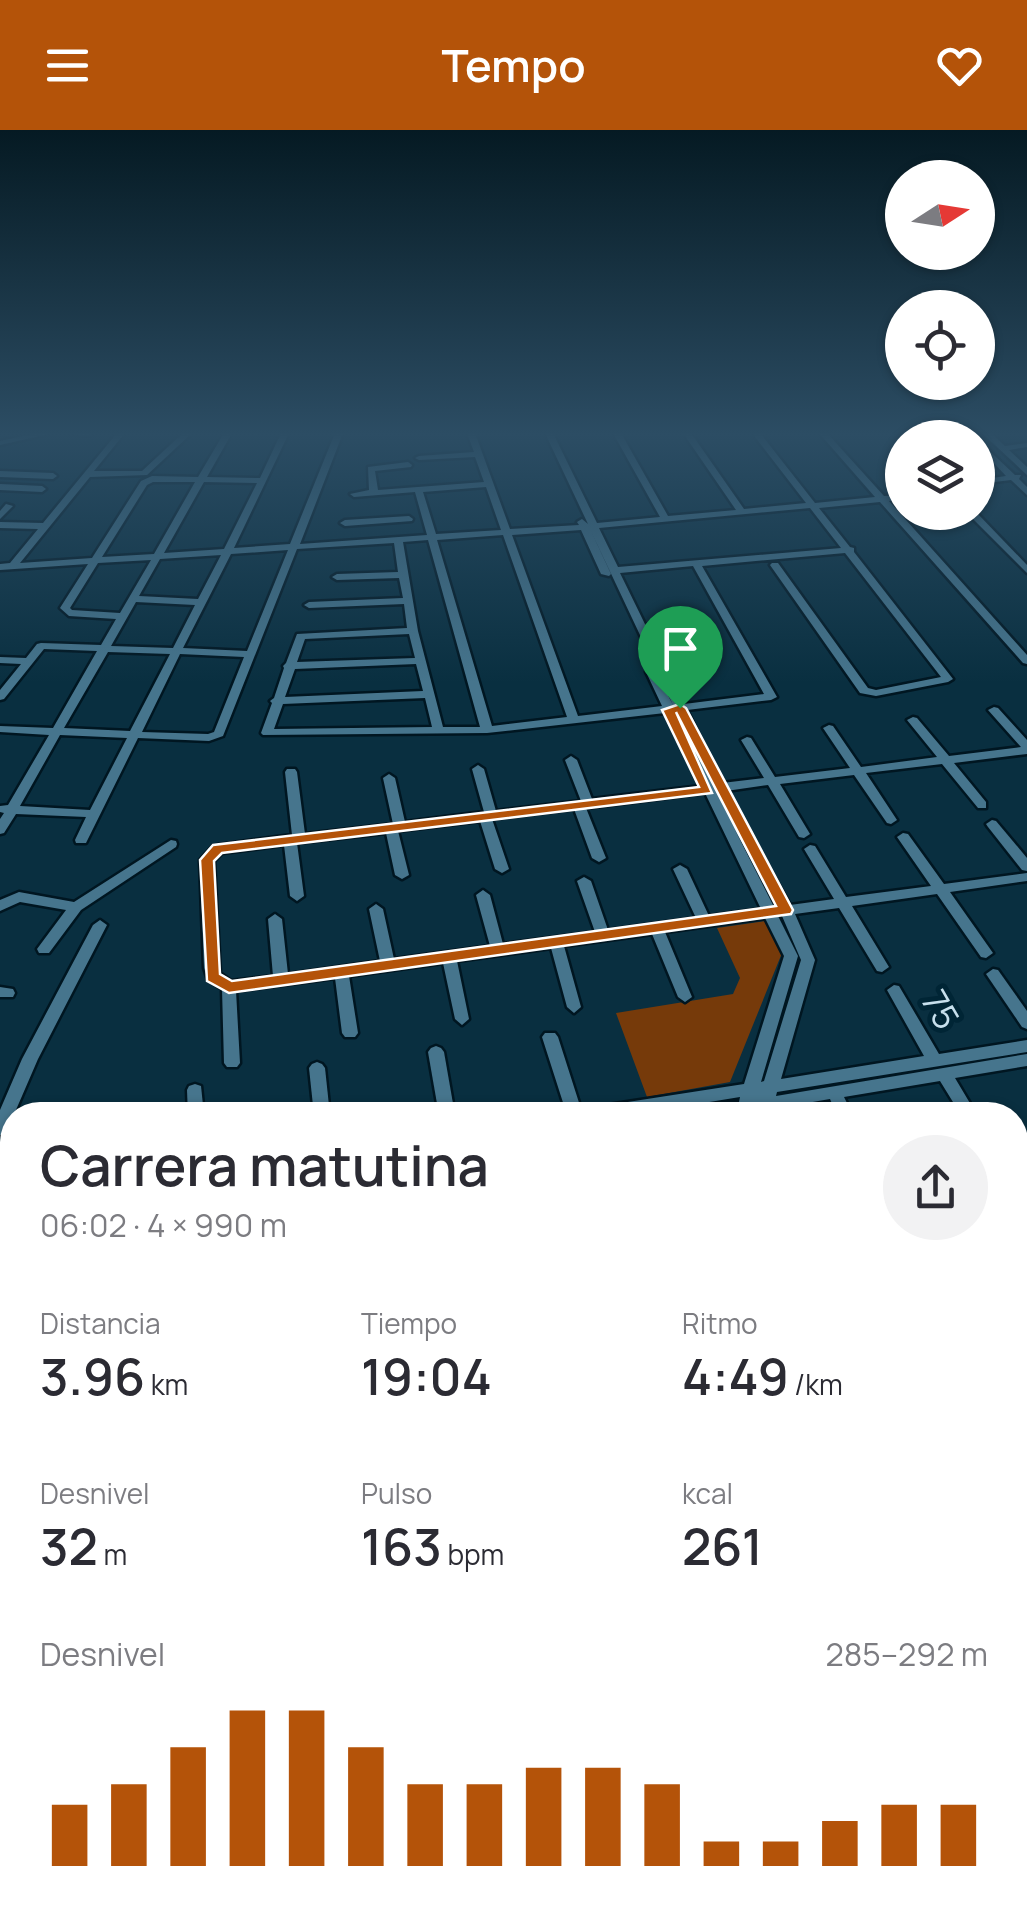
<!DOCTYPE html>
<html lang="es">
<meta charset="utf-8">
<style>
:root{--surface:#fff;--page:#f2f2f3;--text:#2b2b33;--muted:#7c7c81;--accent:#b45309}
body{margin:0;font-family:Manrope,sans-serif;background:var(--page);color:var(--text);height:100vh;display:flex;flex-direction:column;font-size:38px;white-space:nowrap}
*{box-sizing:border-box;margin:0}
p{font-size:32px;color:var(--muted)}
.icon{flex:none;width:55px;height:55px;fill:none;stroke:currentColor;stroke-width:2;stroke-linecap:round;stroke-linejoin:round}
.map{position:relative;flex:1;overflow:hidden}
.side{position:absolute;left:0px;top:972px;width:1028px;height:812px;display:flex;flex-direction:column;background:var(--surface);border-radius:40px 40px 0 0;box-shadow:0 2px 8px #0004}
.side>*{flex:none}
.needle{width:65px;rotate:78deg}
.buttons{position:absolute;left:885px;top:30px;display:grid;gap:20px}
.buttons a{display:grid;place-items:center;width:110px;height:110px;border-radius:50%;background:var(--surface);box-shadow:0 2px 8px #0004;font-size:50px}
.pin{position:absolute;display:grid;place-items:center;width:85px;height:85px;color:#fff;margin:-102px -42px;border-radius:50% 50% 50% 0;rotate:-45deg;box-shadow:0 0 10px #0007}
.pin .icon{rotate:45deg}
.round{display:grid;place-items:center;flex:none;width:105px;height:105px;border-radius:52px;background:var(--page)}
.overview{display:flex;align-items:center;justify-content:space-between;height:170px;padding:0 40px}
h1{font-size:55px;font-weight:600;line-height:75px}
.metrics{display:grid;grid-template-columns:repeat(3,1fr);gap:15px;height:170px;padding:10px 40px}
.metrics div{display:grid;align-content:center}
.metrics b{font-size:50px;font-weight:600}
.metrics small{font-size:28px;font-weight:400}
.metrics p{font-size:28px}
.chart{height:280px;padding:20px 40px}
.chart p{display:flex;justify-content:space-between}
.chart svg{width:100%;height:180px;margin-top:10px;stroke:var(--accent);stroke-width:6}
header{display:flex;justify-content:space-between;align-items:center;height:130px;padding:0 40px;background:var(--accent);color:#fff;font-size:45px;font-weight:600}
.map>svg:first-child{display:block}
.green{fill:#763a0a}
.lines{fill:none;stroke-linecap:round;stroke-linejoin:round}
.minor-casing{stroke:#001621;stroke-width:5}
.minor{fill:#46758d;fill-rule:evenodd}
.route{fill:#b45309;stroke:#fff;stroke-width:2.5;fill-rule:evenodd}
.labels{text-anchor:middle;stroke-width:10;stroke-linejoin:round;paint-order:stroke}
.street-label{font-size:35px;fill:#c7e0ed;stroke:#002535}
</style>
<header><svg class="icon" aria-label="menu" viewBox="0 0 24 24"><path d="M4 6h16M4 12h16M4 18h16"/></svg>Tempo<svg class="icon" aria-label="heart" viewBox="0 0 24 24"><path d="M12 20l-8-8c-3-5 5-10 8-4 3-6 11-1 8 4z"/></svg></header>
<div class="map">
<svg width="1027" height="1783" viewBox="0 0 1027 1783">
<rect width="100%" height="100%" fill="#092f40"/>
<path class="green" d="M766,791L782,823L730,952L647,967L616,883L733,864L740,848L717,798Z"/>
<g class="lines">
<defs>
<g id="minor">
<path d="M37,303H53L0,315V311Z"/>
<path d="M64,303H91L92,304L88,306Z"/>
<path d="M117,303H125L94,341H142L183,303H192L147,345L90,347L20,433L92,428L141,351L152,346L198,347L224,303H232L207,347L260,348L281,303H289L234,418L290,414L335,303H343L300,414L427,405L415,362L354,367L350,364L369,360L368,337L408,332L412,335L411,337L375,341L378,360L484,352L475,327L419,330L415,328L419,326L474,322L467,303H475L510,399L579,395L577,392L582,389L588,394L545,303H553L597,393L660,387L613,303H621L668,386L736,380L683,303H691L744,379L806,373L752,303H760L815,373L875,367L819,303H827L884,366L902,365V369L889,371L1027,525V534L1023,533L880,372L819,378L850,417L854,418V422L953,549L948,552L876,566L860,563L770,435L772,433H778L868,558L876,560L941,547L845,423L702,436L777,567L771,570L687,580L722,653L764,648L741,610L747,607L751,608L775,647L850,638L823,598L829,595L833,596L861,637L937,627L907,590L913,587L917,588L949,626L1021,617L988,580L994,577L998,578L1027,610V624L954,633L986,672V678H978L942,634L866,643L897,690L891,694L887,693L854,645L780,654L810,704L804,708L799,707L768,655L726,661L790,775L834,769L804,719L810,715L815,716L846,767L931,756L897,707L903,703L908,704L944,754L1027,743V751L950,762L993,823L986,828L981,827L937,764L852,776L889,837L882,842L877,841L839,778L795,784L815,830L781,949L924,926L887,860L894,855L899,856L939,924L1027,910V922L777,962L776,966L1027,924V936L955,948L977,985H961L940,951L844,967L853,985H837L830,969L772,979L770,985H754L755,982L751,985H691L693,980L699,978L739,972L740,967L630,985H567L542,907L545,903H555L558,907L582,982L589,978L744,954L784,826L765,788L665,802L692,867L685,872L678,867L652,804L564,816L581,877L574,883L567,877L551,818L457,831L469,889L462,895L455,889L443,833L349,846L358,903L355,907H345L342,903L335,848L236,861L240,933L237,937H227L224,933L222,859L208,850L204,838L200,730L213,716L218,715L292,705L285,642L287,639H295L297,642L305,704L393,694L383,648L389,644L395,648L405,692L484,682L472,639L478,635L484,639L496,681L581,671L565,630L571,626L577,630L592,669L701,656L665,583L487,603L263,605L261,603L272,573L270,571L274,568L284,538L283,536L286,533L297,504L407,498L404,474L309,478L304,475L309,472L403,468L399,448L337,450L332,447L337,444L398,442L394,413L297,419L223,606L209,611L138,608L86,713H76L75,710L86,687L16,684L4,703L0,704V689L4,683L0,682V676L8,675L49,605L0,602V596L53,598L97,521L44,519L4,569L0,570V560L21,534L0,533V527L26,528L37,514L41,513L101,515L116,489L69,486L60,478L88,434L0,440V434L10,433L38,399L0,398V392L43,393ZM153,352H195L154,424L102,427L147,355ZM204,352L257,353L224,419L164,423ZM486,357L501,400L436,404L423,362ZM810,378L841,418L618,437L599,398ZM590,399L673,575L656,542L651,539L646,542L662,576L578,586L512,405L581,400L601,444L609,446L611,444ZM503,405L567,587L492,596L437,410ZM428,410L480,597H443L418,501L403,412ZM288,420L247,521L183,518L231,424ZM221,425L198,469L139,466L160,429ZM151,430L120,483L72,480L70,478L98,433ZM693,436L764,564L684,574L620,443ZM136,472L195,475L173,518L111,516ZM409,504L415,528L297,532L305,509ZM108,522L170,524L130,601L64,598ZM180,524L244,527L214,602L208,604L142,602ZM416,534L423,561L285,567L295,539ZM425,568L432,597L274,599L283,574ZM60,605L127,608L90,680L20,676ZM705,663L761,779L709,786L687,739L680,735L673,739L696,788L608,800L591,751L584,747L577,751L595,802L503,814L490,765L483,760L476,765L490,816L394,829L383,779L376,774L369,779L380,831L288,844L282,789L275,784L268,789L273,846L231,851L220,843L214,731L222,723L284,715L290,766L297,771L304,766L297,713L386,703L395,745L402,749L409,745L398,701L480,691L495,739L502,743L509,739L492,689L574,679L592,728L599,732L606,728L586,678ZM734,698L777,777H774ZM778,786H782L801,830L764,951L761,952L798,826Z"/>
<path d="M954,303H962L966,308H957Z"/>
<path d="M982,303H991L1005,316L1027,313V317L1009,320L1027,337V345Z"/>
<path d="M978,310L1015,345H1021L1019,349L1027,357V365L1011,350L978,354V350L1006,346L978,316Z"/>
<path d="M0,341L53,343L57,346L53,349L0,347Z"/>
<path d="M0,354L42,356L46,359L42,362L0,360Z"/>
<path d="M6,374L13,376L0,389V381Z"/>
<path d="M966,382H976L1027,435V443Z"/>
<path d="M409,386L413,389L412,391L345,396L340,393L345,390Z"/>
<path d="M992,690L996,691L1027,728V741L1022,740L988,697L986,694Z"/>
<path d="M171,710L176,711L177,714L176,717L81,780L49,823H39L37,819L66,780L20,772L0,781V770L19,762L74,772Z"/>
<path d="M100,790L107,795L38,929L6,1003L0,1005V980L22,929L93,795Z"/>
<path d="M993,839L998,840L1027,881V899L1022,897L986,844Z"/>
<path d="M0,857L13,859L15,863L13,867H0Z"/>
<path d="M436,916L441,918L444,922L455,985H439L428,922L431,918Z"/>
<path d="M317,932L322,934L325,938L330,985H314L309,938L312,934Z"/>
<path d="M195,954L201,956L204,985H188L187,960L189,956Z"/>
<path d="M12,1074V1088L0,1091V1075Z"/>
<path d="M12,1089V1104L0,1107V1091Z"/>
<path d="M1027,1153V1169L1015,1171V1155Z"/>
<path d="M1015,1187L1022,1190L1027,1201V1231L1020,1228L1015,1217Z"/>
<path d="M12,1340V1384L7,1398L0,1401V1356L5,1343Z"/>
<path d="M1015,1436L1023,1439L1027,1449V1501L1015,1504V1482L1019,1481L1015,1471Z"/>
<path d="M12,1713V1737L0,1742V1716Z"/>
<path d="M1027,1757V1783H966L970,1774L973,1772H1015V1760Z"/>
<rect x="132" y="1772" width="26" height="11"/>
<path d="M330,1772H356L357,1783H331Z"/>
<path d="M505,1772H554L551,1783H502Z"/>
</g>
</defs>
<use href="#minor" class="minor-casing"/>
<use href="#minor" class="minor"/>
</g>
<linearGradient id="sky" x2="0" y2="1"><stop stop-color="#051a23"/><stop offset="0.55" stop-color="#2c4d64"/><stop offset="1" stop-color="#2c4d64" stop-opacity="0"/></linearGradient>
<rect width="1027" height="553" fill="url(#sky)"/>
<path class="route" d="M680,574L686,578L793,780L791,784L229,863L207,851L200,730L213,715L699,657L662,580ZM676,582L776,776L232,851L220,844L214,731L222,723L712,663Z"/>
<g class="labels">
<g class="street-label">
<text transform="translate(940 880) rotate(60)" y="12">75</text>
</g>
</g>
</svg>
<div class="buttons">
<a><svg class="needle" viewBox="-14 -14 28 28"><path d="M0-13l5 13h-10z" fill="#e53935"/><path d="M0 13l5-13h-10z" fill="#7c7c81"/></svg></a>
<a><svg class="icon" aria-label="locate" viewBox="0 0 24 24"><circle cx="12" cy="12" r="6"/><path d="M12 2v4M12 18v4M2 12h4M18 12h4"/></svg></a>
<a><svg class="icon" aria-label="layers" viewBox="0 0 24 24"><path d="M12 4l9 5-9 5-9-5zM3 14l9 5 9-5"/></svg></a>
</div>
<div class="pin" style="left:680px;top:578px;background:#1e9e55"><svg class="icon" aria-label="arrive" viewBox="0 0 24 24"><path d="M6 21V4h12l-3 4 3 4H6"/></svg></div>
<section class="side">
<div class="overview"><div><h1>Carrera matutina</h1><p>06:02 · 4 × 990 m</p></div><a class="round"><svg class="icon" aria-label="share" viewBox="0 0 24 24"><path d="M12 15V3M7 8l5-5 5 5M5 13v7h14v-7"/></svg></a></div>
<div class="metrics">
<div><p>Distancia</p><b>3.96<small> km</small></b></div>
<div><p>Tiempo</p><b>19:04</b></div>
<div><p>Ritmo</p><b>4:49<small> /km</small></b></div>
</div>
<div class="metrics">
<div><p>Desnivel</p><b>32<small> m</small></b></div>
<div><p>Pulso</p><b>163<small> bpm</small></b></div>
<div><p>kcal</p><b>261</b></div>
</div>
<div class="chart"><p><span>Desnivel</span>285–292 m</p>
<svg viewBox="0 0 160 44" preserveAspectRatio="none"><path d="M5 44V29M15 44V24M25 44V15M35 44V6M45 44V6M55 44V15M65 44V24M75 44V24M85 44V20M95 44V20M105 44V24M115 44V38M125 44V38M135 44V33M145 44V29M155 44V29"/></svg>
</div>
</section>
</div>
